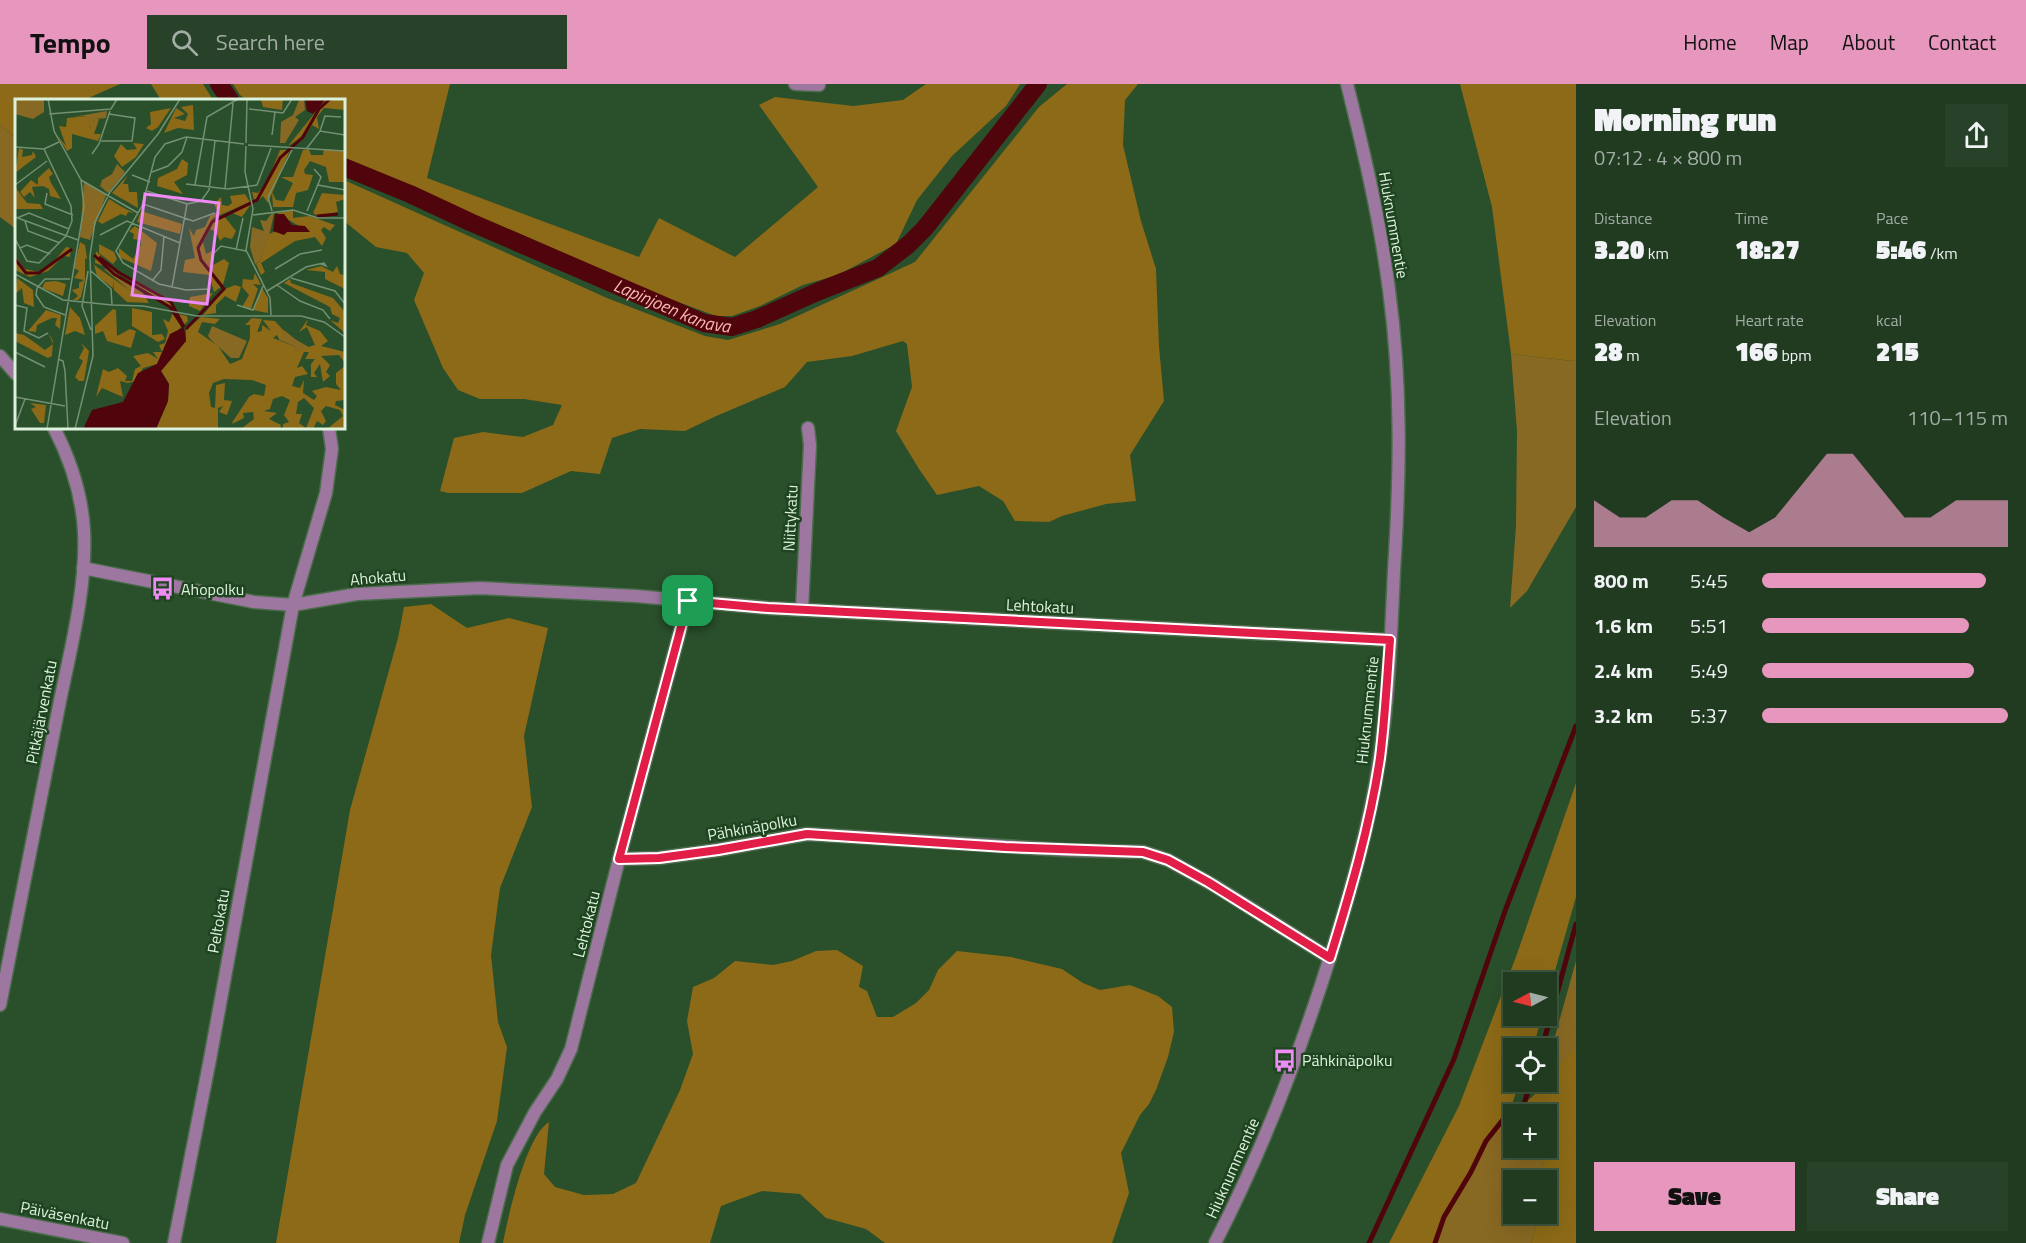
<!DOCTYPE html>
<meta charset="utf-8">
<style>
:root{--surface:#203b20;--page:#284229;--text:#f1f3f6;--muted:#a2ada5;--line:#3d553e;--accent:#e797bd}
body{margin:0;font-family:"Titillium Web",sans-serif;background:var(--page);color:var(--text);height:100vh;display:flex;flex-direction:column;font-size:22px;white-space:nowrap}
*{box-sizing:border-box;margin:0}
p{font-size:20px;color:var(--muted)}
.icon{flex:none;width:33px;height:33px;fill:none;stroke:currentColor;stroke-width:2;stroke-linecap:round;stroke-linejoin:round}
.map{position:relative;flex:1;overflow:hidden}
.side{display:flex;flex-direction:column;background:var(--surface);width:450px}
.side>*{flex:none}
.needle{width:39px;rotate:263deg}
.controls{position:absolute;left:1503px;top:888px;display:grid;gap:12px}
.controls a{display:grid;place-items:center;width:54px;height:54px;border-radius:0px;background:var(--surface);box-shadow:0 6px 24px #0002,0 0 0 2px var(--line);font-size:30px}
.pin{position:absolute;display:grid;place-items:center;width:51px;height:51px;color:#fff;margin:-26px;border-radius:12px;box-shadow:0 3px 9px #0006}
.round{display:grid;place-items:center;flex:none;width:63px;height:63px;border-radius:0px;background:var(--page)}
.headline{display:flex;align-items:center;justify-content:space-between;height:102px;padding:0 18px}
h1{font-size:33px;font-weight:800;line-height:45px}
.metrics{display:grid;grid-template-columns:repeat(3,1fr);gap:9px;height:102px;padding:6px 18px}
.metrics div{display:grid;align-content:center}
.metrics b{font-size:26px;font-weight:800}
.metrics small{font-size:16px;font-weight:400}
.metrics p{font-size:16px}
.chart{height:168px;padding:12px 18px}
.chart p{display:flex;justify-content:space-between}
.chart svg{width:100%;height:108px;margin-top:6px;fill:var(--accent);opacity:.7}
.cta{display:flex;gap:12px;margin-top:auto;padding:12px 18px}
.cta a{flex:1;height:69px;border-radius:0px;background:var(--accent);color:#111;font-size:24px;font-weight:800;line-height:69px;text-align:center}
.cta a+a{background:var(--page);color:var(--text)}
ul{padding:0 18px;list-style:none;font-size:20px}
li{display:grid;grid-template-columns:96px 72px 1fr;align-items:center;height:45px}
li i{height:15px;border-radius:8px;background:var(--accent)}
header{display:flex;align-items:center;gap:36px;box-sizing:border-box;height:84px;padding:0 30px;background:var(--accent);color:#111}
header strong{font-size:28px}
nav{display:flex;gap:33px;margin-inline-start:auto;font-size:21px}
.search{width:420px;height:54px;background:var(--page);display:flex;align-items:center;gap:15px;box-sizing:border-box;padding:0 21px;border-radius:0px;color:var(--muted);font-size:22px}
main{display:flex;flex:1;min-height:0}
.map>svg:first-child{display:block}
.green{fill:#886923}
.forest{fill:#8c6a17}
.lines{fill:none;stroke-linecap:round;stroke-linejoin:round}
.stream{stroke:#4f050b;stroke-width:5}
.canal{stroke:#4f050b;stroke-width:18}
.minor-casing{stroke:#4a6c4b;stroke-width:15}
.minor{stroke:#9d77a0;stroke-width:12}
.route-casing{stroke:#fff;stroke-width:12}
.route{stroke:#e11d48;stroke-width:8}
.labels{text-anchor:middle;stroke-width:5;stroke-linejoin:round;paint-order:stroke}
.street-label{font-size:16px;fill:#ddf2dd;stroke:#1f4420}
.poi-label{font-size:16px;fill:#ddf2dd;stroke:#1f4420;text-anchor:start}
.water-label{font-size:18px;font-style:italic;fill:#fab6b0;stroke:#1f4420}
.inset-river{fill:none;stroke:#4f050b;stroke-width:3}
.inset-road{fill:none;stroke:#729072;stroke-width:1.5}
.view{fill:#ef8bf7;fill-opacity:0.15;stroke:#ef8bf7;stroke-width:3}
.inset-edge{fill:none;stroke:#ddf2dd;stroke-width:3}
</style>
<header>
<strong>Tempo</strong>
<div class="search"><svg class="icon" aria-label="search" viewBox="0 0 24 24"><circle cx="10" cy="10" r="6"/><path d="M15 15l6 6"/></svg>Search here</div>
<nav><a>Home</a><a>Map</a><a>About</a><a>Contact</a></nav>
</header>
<main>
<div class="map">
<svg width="1576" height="1159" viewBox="0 0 1576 1159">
<rect width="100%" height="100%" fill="#2a4f2b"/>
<g class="green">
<path d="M0,41L16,54V145L0,133Z"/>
<path d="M1511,270L1572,277L1576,276V423L1527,507L1510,524L1516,442L1517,347Z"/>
<path d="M1576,877V966L1534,1011L1540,998H1546L1547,981Z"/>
<path d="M1524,1020L1545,1030H1514V1064H1545L1540,1096H1514V1130H1540L1531,1159H1435L1444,1133L1471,1088L1486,1057L1509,1028Z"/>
</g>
<g class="forest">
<path d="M0,0H120L84,16H16V54L0,41Z"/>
<path d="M151,0H203L213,16H161Z"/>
<path d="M233,0H450L427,94L639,173L659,134L735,173L818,103L759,21L775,13L853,22L903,16L926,0H1020L1006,22L952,72L917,116L896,160L838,191L803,201L760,222L732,232H716L635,202L344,74V16H247L240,11Z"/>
<path d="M1067,0H1138L1125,16L1123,61L1141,137L1156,185L1159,262L1164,317L1130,371L1136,417L1106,420L1062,432L1049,438L1015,437L1003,417L979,402L937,411L919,385L896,347L912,303L907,260L903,257L852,272L807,278L785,303L714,333L685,347L640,345L612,354L600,390L571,387L522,409H448L440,407L454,354L483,348L523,353L553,341L562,321L524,315H480L458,306L443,284L414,216L424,189L407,169L376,163L344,137V96L607,214L705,252L728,256L780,240L915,178L1039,23Z"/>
<path d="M1460,0H1576V276L1573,277L1511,270L1492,123Z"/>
<path d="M431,520L467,544L509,534L548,544L524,652L532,723L500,804L491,871L498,938L507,963L497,1037L465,1131L459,1159H276L350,726L398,554L404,523Z"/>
<path d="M1576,699V813L1547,915L1546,898H1514V932H1542L1533,964H1514V998H1520L1509,1028L1486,1057L1471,1088L1444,1133L1435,1159H1389L1459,1022L1517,870Z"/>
<path d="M837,866L863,882L859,903L867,907L877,933H893L916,919L929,906L938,886L957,867L1011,873L1062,885L1083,899L1100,906L1130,901L1158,912L1172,923L1174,948L1168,973L1156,1006L1149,1020L1140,1031L1121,1069L1129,1109L1112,1159H885L866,1145L826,1134L800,1110L762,1107L721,1122L710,1159H503C508,1133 526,1051 549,1038L544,1090L555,1103L584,1111L613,1110L636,1099L680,1006L693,970L687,937L693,903L714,894L735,877L773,881L792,877L816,867Z"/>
<path d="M1576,966V1159H1531L1540,1130H1546V1096H1540L1545,1064H1546L1549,1033L1524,1020L1543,1003L1569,971Z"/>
</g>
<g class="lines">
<g class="stream">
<path d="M1542,964L1576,840"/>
<path d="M1369,1159L1454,975L1505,827L1576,642"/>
<path d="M1435,1159L1444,1133L1471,1088L1486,1057L1509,1028L1524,1020L1531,998"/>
</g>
<g class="canal">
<path d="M219,0L230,16"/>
<path id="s1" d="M344,83L410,110L470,138L704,239L732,243L757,235L817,208L878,184L908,161L925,144L1038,0"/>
</g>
<defs>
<g id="minor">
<path d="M795,0L819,1"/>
<path d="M0,272L16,290"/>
<path d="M83,484L254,518L293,521L357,510L480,504L636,512L768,524L1390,556"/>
<path d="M802,525L810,361L808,344"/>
<path d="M619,775L659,774L718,766L807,750L1065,766L1143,768L1168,776L1215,802L1330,874"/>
<path d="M0,921C19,821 40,722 59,622C70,567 87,504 84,447C82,411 70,375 54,344"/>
<path d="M0,1135L123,1159"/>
<path d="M174,1159L210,975L293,521L326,409L332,365L329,344"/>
<path d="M488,1159L507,1081L535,1028L557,995L571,965L619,775L688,517"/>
<path d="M1215,1159C1263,1066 1300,969 1331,870C1351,807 1369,744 1379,678C1389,615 1391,551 1394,487C1400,392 1402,301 1389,206C1380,136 1364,68 1347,0"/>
</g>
</defs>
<use href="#minor" class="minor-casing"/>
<use href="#minor" class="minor"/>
</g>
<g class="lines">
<defs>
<path id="route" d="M688,517L768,524L1390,556C1387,595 1385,635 1380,674C1370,742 1350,809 1330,874L1208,798L1168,776L1143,768L1005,763L807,750L718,766L659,774L619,775Z"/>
</defs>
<use href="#route" class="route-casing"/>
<use href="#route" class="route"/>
</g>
<defs>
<symbol id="bus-bare" viewBox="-9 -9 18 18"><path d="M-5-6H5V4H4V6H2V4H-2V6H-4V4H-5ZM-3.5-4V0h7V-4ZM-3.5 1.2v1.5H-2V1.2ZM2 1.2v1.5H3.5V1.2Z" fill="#ef8bf7" stroke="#1f4420" stroke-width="2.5" paint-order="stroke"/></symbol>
</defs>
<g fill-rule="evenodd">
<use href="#bus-bare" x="146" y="488" width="33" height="33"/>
<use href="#bus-bare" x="1268" y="960" width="33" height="33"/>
</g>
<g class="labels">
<g class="street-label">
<text transform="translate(1394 141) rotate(80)" y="6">Hiuknummentie</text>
<text transform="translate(790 434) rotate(-87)" y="6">Niittykatu</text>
<text transform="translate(378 493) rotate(-5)" y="6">Ahokatu</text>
<text transform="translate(1040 522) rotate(3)" y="6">Lehtokatu</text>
<text transform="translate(1367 626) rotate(-84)" y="6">Hiuknummentie</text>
<text transform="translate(41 628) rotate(-79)" y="6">Pitkäjärvenkatu</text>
<text transform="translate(752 743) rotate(-10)" y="6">Pähkinäpolku</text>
<text transform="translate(218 837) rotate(-80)" y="6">Peltokatu</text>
<text transform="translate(586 840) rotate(-76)" y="6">Lehtokatu</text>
<text transform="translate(1232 1084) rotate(-66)" y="6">Hiuknummentie</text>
<text transform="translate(65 1131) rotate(11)" y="6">Päiväsenkatu</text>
</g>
<g class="poi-label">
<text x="181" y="511">Ahopolku</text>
<text x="1302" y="982">Pähkinäpolku</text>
</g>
<g class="water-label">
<text dy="6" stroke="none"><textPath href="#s1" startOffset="357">Lapinjoen kanava</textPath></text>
</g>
</g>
<g transform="translate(15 15)">
<rect width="330" height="330" fill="#2a4f2b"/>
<path d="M0,0H29V13L18,20L0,15ZM289,0L290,11L280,18L284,21L270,44H265L266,23L278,16L284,1ZM92,12L91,19L80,20L76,30L70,17L58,18ZM102,65L110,73L93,94L85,87L87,81L97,75ZM69,82L91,96L75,141L65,138ZM257,114H259L255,133L245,162L240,165L235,148L237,128L249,132L245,121L251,122ZM95,169L124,191L126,195L114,191L89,170ZM197,227L232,242L224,259H216L197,242L193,237ZM269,231L280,240L297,250L279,252L281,248L265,241Z" fill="#886923"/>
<path d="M268,0L267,11L248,8L246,1ZM311,0H330V11L309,9L302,18L304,30L297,26L290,37L296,23L285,39L273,47ZM178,6L179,31L163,29L149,34L161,9L170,15L159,19L170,22L173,15L166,8ZM156,9L143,28L137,32L131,29L136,25L135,13ZM73,17L75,30L80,20H84L79,35H86L83,42L57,35V49L52,52L42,36L51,47L44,27L51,28L52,19ZM118,44L129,45L121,58L107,68L99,57L106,45L112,51L122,50ZM4,49L8,51L7,58L17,56L18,52L21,58L0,74ZM294,50L296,56H308L309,50L330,52V83H314L311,68L295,62L289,71L290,75L298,76L293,91L281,94L278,108H258L257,93L261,101L269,102L278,84L266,78H278L288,51ZM265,51H275L253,104L248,97L240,104L237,93L243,94L252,83ZM167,60L173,64L172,76L159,83L168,95L142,87L143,79L162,70ZM34,69L38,75L34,78L36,84L46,100L35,97L34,90L28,87L17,88L20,99L15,93L9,98L5,93L16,81L23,86V79ZM112,77L108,85H113L114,93H122L123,109L97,94ZM0,88L12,104L25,105L28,110H0ZM307,94L330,96V100L321,103L323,113L303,117L298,114ZM230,95L235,103L198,119L182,148L185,161L207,187L199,193L194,176L168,173L170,161L180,159L174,129L179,137L181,131L190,128L195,117L203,113L199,105L206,98L207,106L213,107L217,104L215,97ZM94,100L107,108L119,114L113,113L111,117L106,115L87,125L83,122ZM236,105L227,118L217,114L209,117L221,132L217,140L209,138L205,142L201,133L195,130L188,143L191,155L197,152L198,166L209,160L214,164L208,186L187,160L183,148L201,119ZM278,111V119L294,117L320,126L315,132L309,128L306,131L311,139L307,147L300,138L280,142L246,164L250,173L246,176L241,165L245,162L254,135L261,132L294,133L262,114ZM126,112L167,125L165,135L122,123ZM120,127L142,144L136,172L104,158V149L118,160L126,146V141L118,140L119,135L114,132ZM65,143L70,146L72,159L70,160V181L66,198L63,201H58L63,197L57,191L64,189V184L69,181L59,179L64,172L59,169ZM84,145L99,153L102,160L98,165L84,154ZM51,148L56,149L55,158L49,157L33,172L15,178L0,171V157L10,170L24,173L36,166ZM81,152L102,173L154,202L161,211L95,169L80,164ZM79,166L114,191L127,193L134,204L112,203L99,191L98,181V189L82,177ZM306,167L318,173L322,167L325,175L330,176V190L310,180V173L291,171ZM240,174L246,186L238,185L243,190L236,210L227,208L234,196L227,188L228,180L238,181ZM2,179L18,191L19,208L9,204L7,189L0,195ZM275,180L276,184L318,199L330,213V234L315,221L323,224L325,219L317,215L315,208L269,184ZM41,182L51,185L48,197L27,189L30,183ZM220,186L226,188L221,203L210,197L201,206V214L188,216L210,190ZM247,189L253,199V214L238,211ZM198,194L185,212L174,207L175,198ZM55,208L65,219L70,236L60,232L50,236ZM117,209L137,213V236L147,235L150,240L143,243L117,227ZM98,210L101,211L102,237L115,230L121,232L116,249L92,242L88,232L80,235V227ZM31,211L46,216L45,230L40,226L42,219H37L22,226L21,233L13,232ZM158,214L172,217L173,222L153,240L142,265L128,269L120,282L113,284L105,282L108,298L87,289L81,298L88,270L94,273L103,269L112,277L110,282H117L120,270L126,267L118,257L133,254L143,260L138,253H147L144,246L150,244L153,232L148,220L154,223ZM186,218L205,220L200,225L187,223L183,233L203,247L215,265L227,260L235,239V226H230L237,219L247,220L242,233L247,232V226L256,232L248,221L260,222L269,232L265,242L262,236L258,239L281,248L280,252L300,246L292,228L284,233L293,220L291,226L305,232L313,242L306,247L330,253V264L324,256L306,257L315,266L311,273L315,277L308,283L305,265L299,274L302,278H296V265L300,260H290L294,253H289L282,269L287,267L293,275L280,278L277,287L285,289L289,281L288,294L299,301L302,297L297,292L311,288L326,291L321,285V274L330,267V301L321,302L320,306L330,311V330H312L328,317L325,311L311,307L306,312L311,322L308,326L302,322L298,330H268V325L274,323L269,316L275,301L267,297L258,300L255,310L249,312L262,314L254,320L266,326L265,330H226L239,320L238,313L228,314L229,319L217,325L218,322L234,298L239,295L249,297L251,286L237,281L209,280L198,284L194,294L196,308L200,309L201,286L210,284L209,301L217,302L212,316L204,313L208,307L203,309V330H141L153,302L154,285L146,272L171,242V231ZM289,299L299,309L291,329L284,324L287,315H281L283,303ZM33,233L38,242L37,257L33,259L0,242V234L9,236L30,251L38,245ZM66,244L74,252L69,282H64L60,278L68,262L64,259L69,249ZM15,304L31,306L29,324H25L16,310L21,308Z" fill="#8c6a17" fill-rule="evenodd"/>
<path d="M290,0H311L298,15L292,12ZM260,115H269L277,126L290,127L295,133H272L269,136L258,132ZM169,228L171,242L146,272L154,285L153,302L141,330H68L77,311L108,303L123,274L142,265L155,235Z" fill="#4f050b"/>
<path class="inset-river" d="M302,117L323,115M79,156L99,175L155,208L168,228M84,158L103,173L156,203L169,228M0,160L11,174H24L57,150M171,230L209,190L186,161L183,149L197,123L242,101L265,59L288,38L304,10L315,0"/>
<path class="inset-road" d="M234,10L268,14L277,0M34,15L96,10L102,0M305,32L310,17L326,18M257,36L260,13M86,42H117L120,19L94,15M231,44L232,0M233,46L330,52M231,47L230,73L238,110L231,151L255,199L256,216M0,48L29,50L44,43M292,49L305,32L330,36M77,55L84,45L95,12M137,73L153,67L167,53L172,38M117,76L135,83M66,81L123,114M171,85L212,90L242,86L256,49M0,86L32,62M180,86L192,18L223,0M303,86L330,91M210,90L218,4M132,92L172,105L186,102L194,91L200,42M32,94L30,105L58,116M128,105L178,122L200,114M257,112L253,98L277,51M292,112L306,78L299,70M238,116L278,111L303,119H330M0,118L63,141M2,119L14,114L54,130M10,122L13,132L45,144M85,136L112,122L165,144M0,140L12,162L24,164L51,137L57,122L56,107L29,50M5,149L12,146L35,155M221,151L228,119M197,156L206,147L231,152M260,170L285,155L307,151M73,172L67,207L76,231M76,172L96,190L97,206M0,175L48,201L97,206M276,179L320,192L330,205M137,182L146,171L149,137M262,186L285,202L308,211L315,220M157,188L172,105M22,189L21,196L29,208L50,216M22,189L30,180H55M195,190L171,191L144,185L108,164L101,152L127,107L140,58L150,45L171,38L229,45M252,192L291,168L295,167L304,165L309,164L311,167L306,165M0,206L12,209L9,232L24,239L33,234M97,206L128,207L182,217H286L309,223L330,238M222,206L238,211L248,187M0,253L30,268M43,260L48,262L50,272L53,330M0,298L50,307M0,327L10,300M32,330L69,108L66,81L39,32L33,0M60,330L78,257L75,157L80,123L95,93L143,35L165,0"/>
<path class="view" d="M130,95L204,104L192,205L117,196Z"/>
<rect width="330" height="330" class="inset-edge"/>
</g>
</svg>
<div class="controls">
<a><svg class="needle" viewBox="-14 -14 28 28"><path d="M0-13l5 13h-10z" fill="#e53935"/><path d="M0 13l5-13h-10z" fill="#a2ada5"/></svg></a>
<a><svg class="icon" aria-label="locate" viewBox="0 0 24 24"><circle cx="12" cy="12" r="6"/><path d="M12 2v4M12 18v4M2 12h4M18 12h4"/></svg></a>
<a>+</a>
<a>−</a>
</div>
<div class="pin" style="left:688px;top:517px;background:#1e9e55"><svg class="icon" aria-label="arrive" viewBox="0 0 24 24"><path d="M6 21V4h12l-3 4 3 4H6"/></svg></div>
</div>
<section class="side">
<div class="headline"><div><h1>Morning run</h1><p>07:12 · 4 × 800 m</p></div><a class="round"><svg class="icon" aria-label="share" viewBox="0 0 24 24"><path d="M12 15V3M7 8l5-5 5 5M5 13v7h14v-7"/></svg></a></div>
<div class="metrics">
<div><p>Distance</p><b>3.20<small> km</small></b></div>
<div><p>Time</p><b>18:27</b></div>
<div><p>Pace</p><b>5:46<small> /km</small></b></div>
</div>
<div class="metrics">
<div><p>Elevation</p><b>28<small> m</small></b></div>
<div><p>Heart rate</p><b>166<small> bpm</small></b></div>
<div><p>kcal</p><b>215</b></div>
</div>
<div class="chart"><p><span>Elevation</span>110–115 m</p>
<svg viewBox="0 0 160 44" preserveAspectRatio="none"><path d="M0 44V25L10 32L20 32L30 25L40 25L50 32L60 38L70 32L80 19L90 6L100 6L110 19L120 32L130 32L140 25L150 25L160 25V44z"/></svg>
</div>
<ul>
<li><b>800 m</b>5:45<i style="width:91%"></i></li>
<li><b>1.6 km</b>5:51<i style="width:84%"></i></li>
<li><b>2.4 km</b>5:49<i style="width:86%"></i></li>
<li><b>3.2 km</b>5:37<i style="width:100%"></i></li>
</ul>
<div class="cta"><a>Save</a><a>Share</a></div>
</section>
</main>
